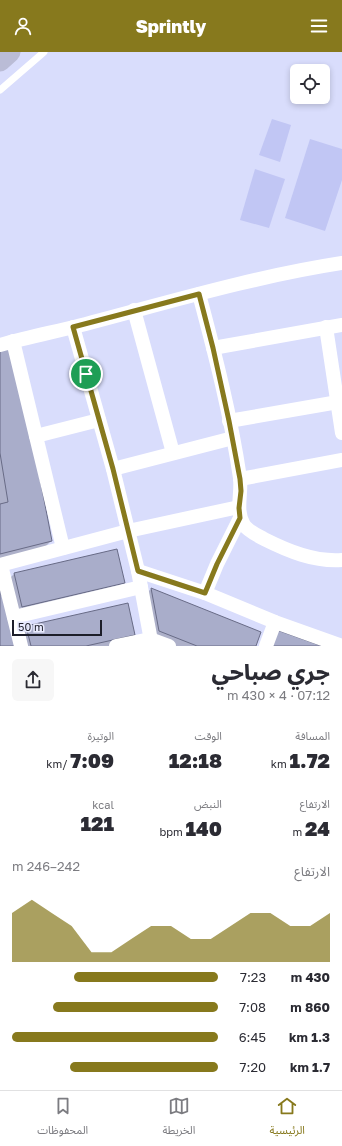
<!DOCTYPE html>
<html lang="ar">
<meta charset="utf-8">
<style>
:root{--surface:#fff;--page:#f7f7f7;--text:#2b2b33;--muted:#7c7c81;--line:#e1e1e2;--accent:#87791d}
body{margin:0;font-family:"Golos Text","Noto Sans Arabic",sans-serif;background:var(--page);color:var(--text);direction:rtl;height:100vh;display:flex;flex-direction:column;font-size:15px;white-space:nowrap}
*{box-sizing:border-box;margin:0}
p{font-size:13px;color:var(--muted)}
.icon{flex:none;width:22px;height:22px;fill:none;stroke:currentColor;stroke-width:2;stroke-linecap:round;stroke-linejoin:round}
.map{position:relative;height:594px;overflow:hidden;direction:ltr}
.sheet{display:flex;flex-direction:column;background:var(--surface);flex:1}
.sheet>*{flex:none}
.fabs{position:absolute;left:290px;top:12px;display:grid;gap:8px}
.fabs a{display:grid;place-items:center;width:40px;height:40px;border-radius:6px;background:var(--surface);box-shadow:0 2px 6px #0003;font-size:20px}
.scale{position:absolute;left:12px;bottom:10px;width:90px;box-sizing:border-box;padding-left:4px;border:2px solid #1d1e29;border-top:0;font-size:11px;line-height:14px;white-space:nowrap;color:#1d1e29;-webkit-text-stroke:3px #e9ebfe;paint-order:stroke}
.pin{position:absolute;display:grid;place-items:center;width:34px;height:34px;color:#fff;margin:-17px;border:2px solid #fff;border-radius:50%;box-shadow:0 1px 4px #0007}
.round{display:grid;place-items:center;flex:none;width:42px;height:42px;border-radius:6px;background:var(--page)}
.headline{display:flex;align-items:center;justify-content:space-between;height:68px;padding:0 12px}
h1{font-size:22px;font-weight:800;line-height:30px}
.stats{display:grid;grid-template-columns:repeat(3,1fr);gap:6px;height:68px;padding:4px 12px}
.stats div{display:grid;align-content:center}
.stats b{font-size:20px;font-weight:800}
.stats small{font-size:11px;font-weight:400}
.stats p{font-size:11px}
.chart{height:112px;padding:8px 12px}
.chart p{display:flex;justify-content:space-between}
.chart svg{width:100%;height:72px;margin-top:4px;fill:var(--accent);opacity:.7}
ul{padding:0 12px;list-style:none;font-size:13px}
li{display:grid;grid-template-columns:64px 48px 1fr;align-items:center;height:30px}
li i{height:10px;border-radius:5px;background:var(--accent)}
header{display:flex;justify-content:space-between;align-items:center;height:52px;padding:0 12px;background:var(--accent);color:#fff;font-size:18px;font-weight:800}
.menu{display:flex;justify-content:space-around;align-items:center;height:56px;border-top:1px solid var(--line);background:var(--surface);font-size:11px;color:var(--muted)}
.menu a{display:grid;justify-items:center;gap:2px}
.menu .selected{color:var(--accent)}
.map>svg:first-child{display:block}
.green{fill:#c1c6f4}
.shadow{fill:#0003}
.building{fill:#a9adca;stroke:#686b86}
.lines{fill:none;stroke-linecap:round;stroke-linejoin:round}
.lane{stroke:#fff;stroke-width:7}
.street{stroke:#fff;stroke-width:14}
.primary{stroke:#babcd6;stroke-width:21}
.route-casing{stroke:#fff;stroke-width:8}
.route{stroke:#87791d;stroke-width:5}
</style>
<header><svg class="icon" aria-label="menu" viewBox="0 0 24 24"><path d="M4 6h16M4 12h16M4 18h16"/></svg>Sprintly<svg class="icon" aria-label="person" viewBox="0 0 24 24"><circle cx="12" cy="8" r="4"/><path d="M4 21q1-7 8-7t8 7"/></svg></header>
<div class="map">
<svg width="342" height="594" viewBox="0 0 342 594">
<rect width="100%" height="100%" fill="#d9ddfc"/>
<g class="green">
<path d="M272,67L291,73L280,110L259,103Z"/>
<path d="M310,87L342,97V128L325,179L285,166Z"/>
<path d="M255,117L285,127L269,176L240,168Z"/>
</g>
<g class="shadow">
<path d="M0,296L51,489L41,499L0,509Z"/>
<path d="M116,498L124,530L114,540L12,565L4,532L14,522Z"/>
<path d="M151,537L260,580L255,594H163L149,589L141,546Z"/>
<path d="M26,575L134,583L118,594H19L17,585Z"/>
</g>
<g class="building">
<path d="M14,291L52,489L0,502V452L8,450L0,401V295Z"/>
<path d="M117,497L125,531L22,555L14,521Z"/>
<path d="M0,535L16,594H0Z"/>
<path d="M151,536L261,580L256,594H197L159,579Z"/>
<path d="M128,551L135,583L86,594H31L26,574Z"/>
<path d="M277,578L322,594H271Z"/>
</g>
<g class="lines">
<path class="lane" d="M0,38L44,0"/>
<g class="street">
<path d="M199,242C215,302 231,364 240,426C242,441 235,459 244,473C248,479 257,483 264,487C288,499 314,510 342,508"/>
<path d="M134,258L173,401"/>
<path d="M73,275L113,417L138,519L152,594"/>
<path d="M326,275L342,381"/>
<path d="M13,289L63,496"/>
<path d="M0,293C24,286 49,281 74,275C163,252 251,225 342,211"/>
<path d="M213,296L342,273"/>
<path d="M229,369L338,350"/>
<path d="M36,384L99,368"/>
<path d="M113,417L233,386"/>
<path d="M240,427L342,408"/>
<path d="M0,513L128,479L239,455"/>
<path d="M1,513L21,594"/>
<path d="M138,519L205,541L275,570L342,594"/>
<path d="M205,541L217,512L240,466"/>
<path d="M14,565L141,535"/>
<path d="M116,594L150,587L169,594"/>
<path d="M266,594L275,570"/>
</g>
<path class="primary" d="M0,9L10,0"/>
</g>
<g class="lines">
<defs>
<path id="route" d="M199,242L213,296L229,369L240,427L241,439L239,456L240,466L217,512L205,541L138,519L113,417L73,275Z"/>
</defs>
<use href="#route" class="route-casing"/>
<use href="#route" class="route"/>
</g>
</svg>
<div class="fabs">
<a><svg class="icon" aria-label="locate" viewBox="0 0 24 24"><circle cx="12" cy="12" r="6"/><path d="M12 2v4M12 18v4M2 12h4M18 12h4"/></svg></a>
</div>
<div class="scale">50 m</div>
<div class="pin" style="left:86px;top:322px;background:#1e9e55"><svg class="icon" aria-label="arrive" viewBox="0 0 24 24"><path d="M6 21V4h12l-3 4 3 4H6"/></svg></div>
</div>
<section class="sheet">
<div class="headline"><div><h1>جري صباحي</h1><p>07:12 · 4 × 430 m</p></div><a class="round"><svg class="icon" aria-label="share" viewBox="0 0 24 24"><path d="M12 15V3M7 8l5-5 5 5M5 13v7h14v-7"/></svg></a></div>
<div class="stats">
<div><p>المسافة</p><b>1.72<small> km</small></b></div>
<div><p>الوقت</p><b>12:18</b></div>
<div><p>الوتيرة</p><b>7:09<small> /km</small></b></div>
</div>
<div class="stats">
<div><p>الارتفاع</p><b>24<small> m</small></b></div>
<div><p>النبض</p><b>140<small> bpm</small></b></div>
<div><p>kcal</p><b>121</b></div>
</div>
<div class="chart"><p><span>الارتفاع</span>242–246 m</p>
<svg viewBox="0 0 160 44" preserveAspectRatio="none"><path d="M0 44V14L10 6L20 14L30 22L40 38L50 38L60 30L70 22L80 22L90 30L100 30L110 22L120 14L130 14L140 22L150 22L160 14V44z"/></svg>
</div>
<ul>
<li><b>430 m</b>7:23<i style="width:70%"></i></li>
<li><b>860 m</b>7:08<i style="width:80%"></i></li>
<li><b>1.3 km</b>6:45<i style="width:100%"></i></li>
<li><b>1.7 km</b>7:20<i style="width:72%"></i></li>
</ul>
</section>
<nav class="menu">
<a class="selected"><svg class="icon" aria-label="home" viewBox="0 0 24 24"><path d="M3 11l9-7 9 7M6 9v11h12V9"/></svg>الرئيسية</a>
<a><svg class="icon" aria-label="map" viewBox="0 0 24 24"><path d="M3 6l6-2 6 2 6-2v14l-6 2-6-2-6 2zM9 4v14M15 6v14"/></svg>الخريطة</a>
<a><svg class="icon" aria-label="saved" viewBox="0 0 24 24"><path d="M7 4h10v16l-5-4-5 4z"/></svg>المحفوظات</a>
</nav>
